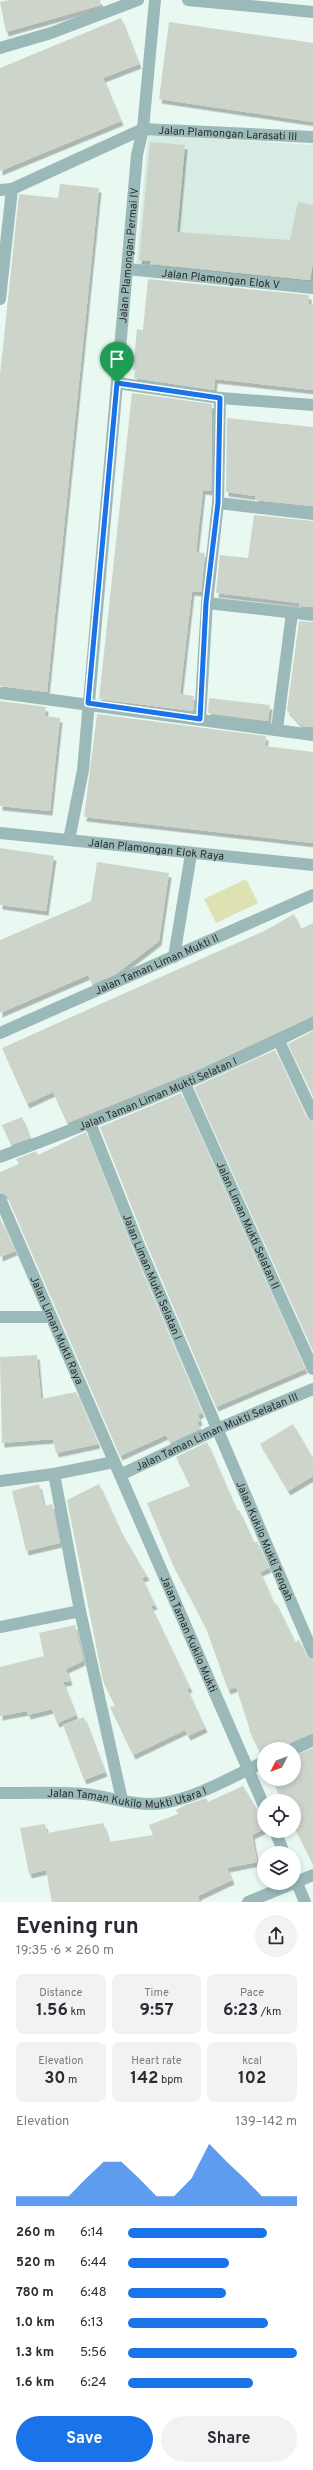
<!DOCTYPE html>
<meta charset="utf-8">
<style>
:root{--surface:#fff;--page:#f2f2f3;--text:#2b2b33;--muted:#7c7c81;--accent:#1a73e8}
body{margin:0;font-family:Overpass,sans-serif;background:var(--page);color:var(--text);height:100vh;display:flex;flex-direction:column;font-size:15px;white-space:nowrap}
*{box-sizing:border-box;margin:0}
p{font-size:13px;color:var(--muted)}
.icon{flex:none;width:22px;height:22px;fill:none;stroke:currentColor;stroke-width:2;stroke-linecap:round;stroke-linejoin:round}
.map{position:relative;height:1902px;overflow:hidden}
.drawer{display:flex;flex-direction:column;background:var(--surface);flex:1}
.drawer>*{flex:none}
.needle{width:26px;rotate:228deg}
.fabs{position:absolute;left:257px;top:1742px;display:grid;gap:8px}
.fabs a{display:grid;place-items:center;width:44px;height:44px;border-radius:50%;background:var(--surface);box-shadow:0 2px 6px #0003;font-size:20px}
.pin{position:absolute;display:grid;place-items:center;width:34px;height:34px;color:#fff;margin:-41px -17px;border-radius:50% 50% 50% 0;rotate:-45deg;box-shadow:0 0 4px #0007}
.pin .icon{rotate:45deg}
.round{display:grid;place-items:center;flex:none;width:42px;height:42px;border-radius:21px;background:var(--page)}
.overview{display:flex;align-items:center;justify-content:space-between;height:68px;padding:0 16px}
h1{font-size:22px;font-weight:700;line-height:30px}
.figures{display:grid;grid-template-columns:repeat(3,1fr);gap:6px;height:68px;padding:4px 16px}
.figures div{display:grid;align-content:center;border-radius:8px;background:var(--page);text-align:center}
.figures b{font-size:17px;font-weight:700}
.figures small{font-size:11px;font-weight:400}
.figures p{font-size:11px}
.chart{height:112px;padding:8px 16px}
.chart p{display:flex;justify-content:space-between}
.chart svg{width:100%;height:72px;margin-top:4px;fill:var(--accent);opacity:.7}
.primary-button{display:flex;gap:8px;margin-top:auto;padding:8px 16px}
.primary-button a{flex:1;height:46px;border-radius:24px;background:var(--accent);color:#fff;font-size:16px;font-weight:700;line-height:46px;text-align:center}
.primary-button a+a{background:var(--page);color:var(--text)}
ul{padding:0 16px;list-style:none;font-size:13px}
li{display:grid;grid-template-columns:64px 48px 1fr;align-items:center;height:30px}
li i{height:10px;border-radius:5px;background:var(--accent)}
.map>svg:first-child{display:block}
.built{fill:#d7ede4}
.green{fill:#dee1b1}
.building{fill:#cdd5cb;filter:url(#shadow)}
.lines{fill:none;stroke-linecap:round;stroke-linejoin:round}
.minor{stroke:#9bb9b9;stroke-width:12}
.route-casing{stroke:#fff;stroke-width:8}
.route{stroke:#1a73e8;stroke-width:5}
.labels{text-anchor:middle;stroke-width:3;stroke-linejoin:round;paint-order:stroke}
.street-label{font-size:11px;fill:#2a2f2d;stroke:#eaf8f2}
</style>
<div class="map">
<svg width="313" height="1902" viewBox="0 0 313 1902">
<defs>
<filter id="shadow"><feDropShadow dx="2.5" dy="4.5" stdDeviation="0" flood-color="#0004"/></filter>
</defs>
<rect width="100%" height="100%" fill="#eaf8f2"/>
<path class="built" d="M148,134L313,145V282L136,265Z"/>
<path class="green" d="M246,879L258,903L216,923L204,899Z"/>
<g class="building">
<path d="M9,0H100L101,5L6,32L0,2Z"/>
<path d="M121,18L139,64L103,78L121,121L0,171V68Z"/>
<path d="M169,22L313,43V122L159,99Z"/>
<path d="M150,142L185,145L177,232L290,240L298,202L313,205V262L310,280L150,264V261L139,260Z"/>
<path d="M60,184L99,188L47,692L0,686V375L19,194L58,198Z"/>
<path d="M148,279L309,295V304H313V390L215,379L214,390L134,378L135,370H133L137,329L143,330Z"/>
<path d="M132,393L212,404L211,491L203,490L196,552L205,553L201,592L192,591L180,694L194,696L193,711L99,699Z"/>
<path d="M227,418L313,427V506L255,500L256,496L226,492Z"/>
<path d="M254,515L313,521V607L299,606V603L216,593L220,555L248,558Z"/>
<path d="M299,621L313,622V727L302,726L287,710Z"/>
<path d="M209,698L270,705L268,721L208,713Z"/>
<path d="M0,701L46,707L45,716L60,718L50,811L0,806Z"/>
<path d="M97,714L266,736L265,746L313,752V843L84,817Z"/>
<path d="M0,848L54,856L46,911L0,905Z"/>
<path d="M97,862L169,873L159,941L116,974L92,984L88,975L0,1013V940L91,901Z"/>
<path d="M294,914L301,929L313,923V1016L195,1071L67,1123L53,1092L27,1104L2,1048L266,930Z"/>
<path d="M313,1031V1096L288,1044Z"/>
<path d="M275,1050L306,1117L313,1121V1351L194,1087Z"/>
<path d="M181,1093L305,1369L216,1407L144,1238L100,1127Z"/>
<path d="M22,1117L30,1138L11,1145L2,1125Z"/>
<path d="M86,1132L130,1244L202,1413L198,1415L200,1421L197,1422L200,1429L170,1443L166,1435L120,1456L7,1196L0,1192V1172L19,1164L16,1159L36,1151L38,1155Z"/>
<path d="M0,1218L15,1251L0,1257Z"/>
<path d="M37,1355L41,1399L76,1392L98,1444L56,1453L53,1439L2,1443L0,1357Z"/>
<path d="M293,1424L313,1458V1476L288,1491L260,1444Z"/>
<path d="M207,1442L237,1511L239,1510L254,1543L257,1541L269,1568L260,1572L274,1604L276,1603L295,1642L299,1640L306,1656L313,1660V1733L291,1742L287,1749H264V1755H261L249,1730H250L236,1687L228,1690L206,1628L173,1565L147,1503L190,1486L176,1457Z"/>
<path d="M39,1484L44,1506L52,1504L60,1543L26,1551L12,1491Z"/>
<path d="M99,1484L120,1530L147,1576L142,1578L155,1605L151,1606L190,1688L187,1689L205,1728L188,1736L185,1730L133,1755L110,1707L115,1706L103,1681L67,1500Z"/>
<path d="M75,1625L83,1661L66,1669L70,1681L63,1682L76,1715L57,1723L52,1709L28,1715L27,1711L0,1716V1667L44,1656L39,1633Z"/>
<path d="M84,1717L105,1772L84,1780L63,1725Z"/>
<path d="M313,1748V1865L294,1826V1801H282L272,1779H294V1756Z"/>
<path d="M243,1786L257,1809L264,1813V1829L252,1835L257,1862L227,1868L232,1880L198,1896L200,1902H52L46,1870L29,1874L20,1828L45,1824L47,1833L103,1823L109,1842L153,1835L149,1825L178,1814L176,1810L185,1805L206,1798L208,1802Z"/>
</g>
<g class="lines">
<g class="minor">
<path d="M188,0L313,12"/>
<path d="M0,48L51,33L138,0"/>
<path id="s1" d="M0,190L12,189L143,129L313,137"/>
<path id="s2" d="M127,269L313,288"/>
<path d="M0,299L12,189"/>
<path d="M117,383L220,398L313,405"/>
<path d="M218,503L313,514"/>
<path d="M207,603L313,615"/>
<path d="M0,693L313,735"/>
<path d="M200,719L207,603L218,503L220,398"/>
<path d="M277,729L292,613"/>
<path id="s3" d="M0,833L313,865"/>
<path id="s4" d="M69,840L83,770L137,155L143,129L155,0"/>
<path d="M174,957L191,854"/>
<path id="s5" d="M0,1033L313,895"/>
<path d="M279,1041L313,1114"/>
<path id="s6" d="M184,1082L313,1369"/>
<path id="s7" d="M90,1123L137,1241L313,1653"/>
<path id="s8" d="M0,1157C105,1118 213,1074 313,1023"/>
<path id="s9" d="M0,1199L264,1806"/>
<path d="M0,1317H51"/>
<path d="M54,1474L80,1611L122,1800"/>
<path id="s10" d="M120,1475L217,1429L313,1389"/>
<path d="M0,1481L54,1474L114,1462"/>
<path d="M0,1627L80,1611"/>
<path d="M294,1749L313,1740"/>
<path id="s11" d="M0,1793C28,1793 57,1792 85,1794C111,1797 137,1807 163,1803C199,1797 231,1777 264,1762"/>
<path d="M275,1831L284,1853"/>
<path d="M294,1876L305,1902"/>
<path d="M294,1883L313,1875"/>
<path d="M248,1902L294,1883"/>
</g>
</g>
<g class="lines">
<defs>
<path id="route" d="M117,383L220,398L218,503L206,603L200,719L88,703Z"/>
</defs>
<use href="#route" class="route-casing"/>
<use href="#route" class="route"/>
</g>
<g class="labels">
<g class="street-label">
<text dy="4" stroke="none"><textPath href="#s1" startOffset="241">Jalan Plamongan Larasati III</textPath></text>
<text dy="4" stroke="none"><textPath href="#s4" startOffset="588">Jalan Plamongan Permai IV</textPath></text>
<text dy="4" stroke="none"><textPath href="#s2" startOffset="94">Jalan Plamongan Elok V</textPath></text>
<text dy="4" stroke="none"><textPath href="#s3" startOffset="157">Jalan Plamongan Elok Raya</textPath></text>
<text dy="4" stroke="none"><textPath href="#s5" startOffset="171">Jalan Taman Liman Mukti II</textPath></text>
<text dy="4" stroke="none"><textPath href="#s8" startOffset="170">Jalan Taman Liman Mukti Selatan I</textPath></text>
<text dy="4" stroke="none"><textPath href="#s6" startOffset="157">Jalan Liman Mukti Selatan II</textPath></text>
<text dy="4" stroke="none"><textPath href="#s7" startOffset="166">Jalan Liman Mukti Selatan I</textPath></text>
<text dy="4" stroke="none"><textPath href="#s9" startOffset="143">Jalan Liman Mukti Raya</textPath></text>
<text dy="4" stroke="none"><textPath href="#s10" startOffset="106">Jalan Taman Liman Mukti Selatan III</textPath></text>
<text dy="4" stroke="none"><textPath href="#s7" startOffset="453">Jalan Kukilo Mukti Tengah</textPath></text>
<text dy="4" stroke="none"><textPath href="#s9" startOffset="474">Jalan Taman Kukilo Mukti</textPath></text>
<text dy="4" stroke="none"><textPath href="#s11" startOffset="128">Jalan Taman Kukilo Mukti Utara I</textPath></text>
</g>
</g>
</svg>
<div class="fabs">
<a><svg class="needle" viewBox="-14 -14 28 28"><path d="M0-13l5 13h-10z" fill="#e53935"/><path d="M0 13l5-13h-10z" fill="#7c7c81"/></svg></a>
<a><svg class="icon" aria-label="locate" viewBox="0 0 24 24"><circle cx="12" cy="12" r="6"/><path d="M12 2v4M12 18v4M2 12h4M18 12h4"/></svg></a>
<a><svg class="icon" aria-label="layers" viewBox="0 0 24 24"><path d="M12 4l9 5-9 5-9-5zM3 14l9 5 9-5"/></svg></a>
</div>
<div class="pin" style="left:117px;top:383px;background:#1e9e55"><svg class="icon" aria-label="arrive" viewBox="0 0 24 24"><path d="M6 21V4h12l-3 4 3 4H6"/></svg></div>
</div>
<section class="drawer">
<div class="overview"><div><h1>Evening run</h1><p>19:35 · 6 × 260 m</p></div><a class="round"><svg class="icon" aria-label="share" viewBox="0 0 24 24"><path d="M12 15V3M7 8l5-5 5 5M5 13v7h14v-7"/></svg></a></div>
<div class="figures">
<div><p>Distance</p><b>1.56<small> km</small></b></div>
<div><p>Time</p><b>9:57</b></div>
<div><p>Pace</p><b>6:23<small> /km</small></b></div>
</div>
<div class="figures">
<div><p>Elevation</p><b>30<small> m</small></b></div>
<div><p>Heart rate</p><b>142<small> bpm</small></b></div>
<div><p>kcal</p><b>102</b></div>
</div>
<div class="chart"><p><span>Elevation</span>139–142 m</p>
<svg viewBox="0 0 160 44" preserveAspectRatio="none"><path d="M0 44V38L10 38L20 38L30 38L40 27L50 17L60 17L70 27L80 38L90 38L100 27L110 6L120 17L130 27L140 38L150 38L160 38V44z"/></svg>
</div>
<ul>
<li><b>260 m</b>6:14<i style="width:82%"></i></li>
<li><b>520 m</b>6:44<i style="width:60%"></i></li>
<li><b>780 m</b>6:48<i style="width:58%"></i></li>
<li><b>1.0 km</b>6:13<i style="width:83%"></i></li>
<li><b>1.3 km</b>5:56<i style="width:100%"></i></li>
<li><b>1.6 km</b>6:24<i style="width:74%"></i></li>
</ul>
<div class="primary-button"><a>Save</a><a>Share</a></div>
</section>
